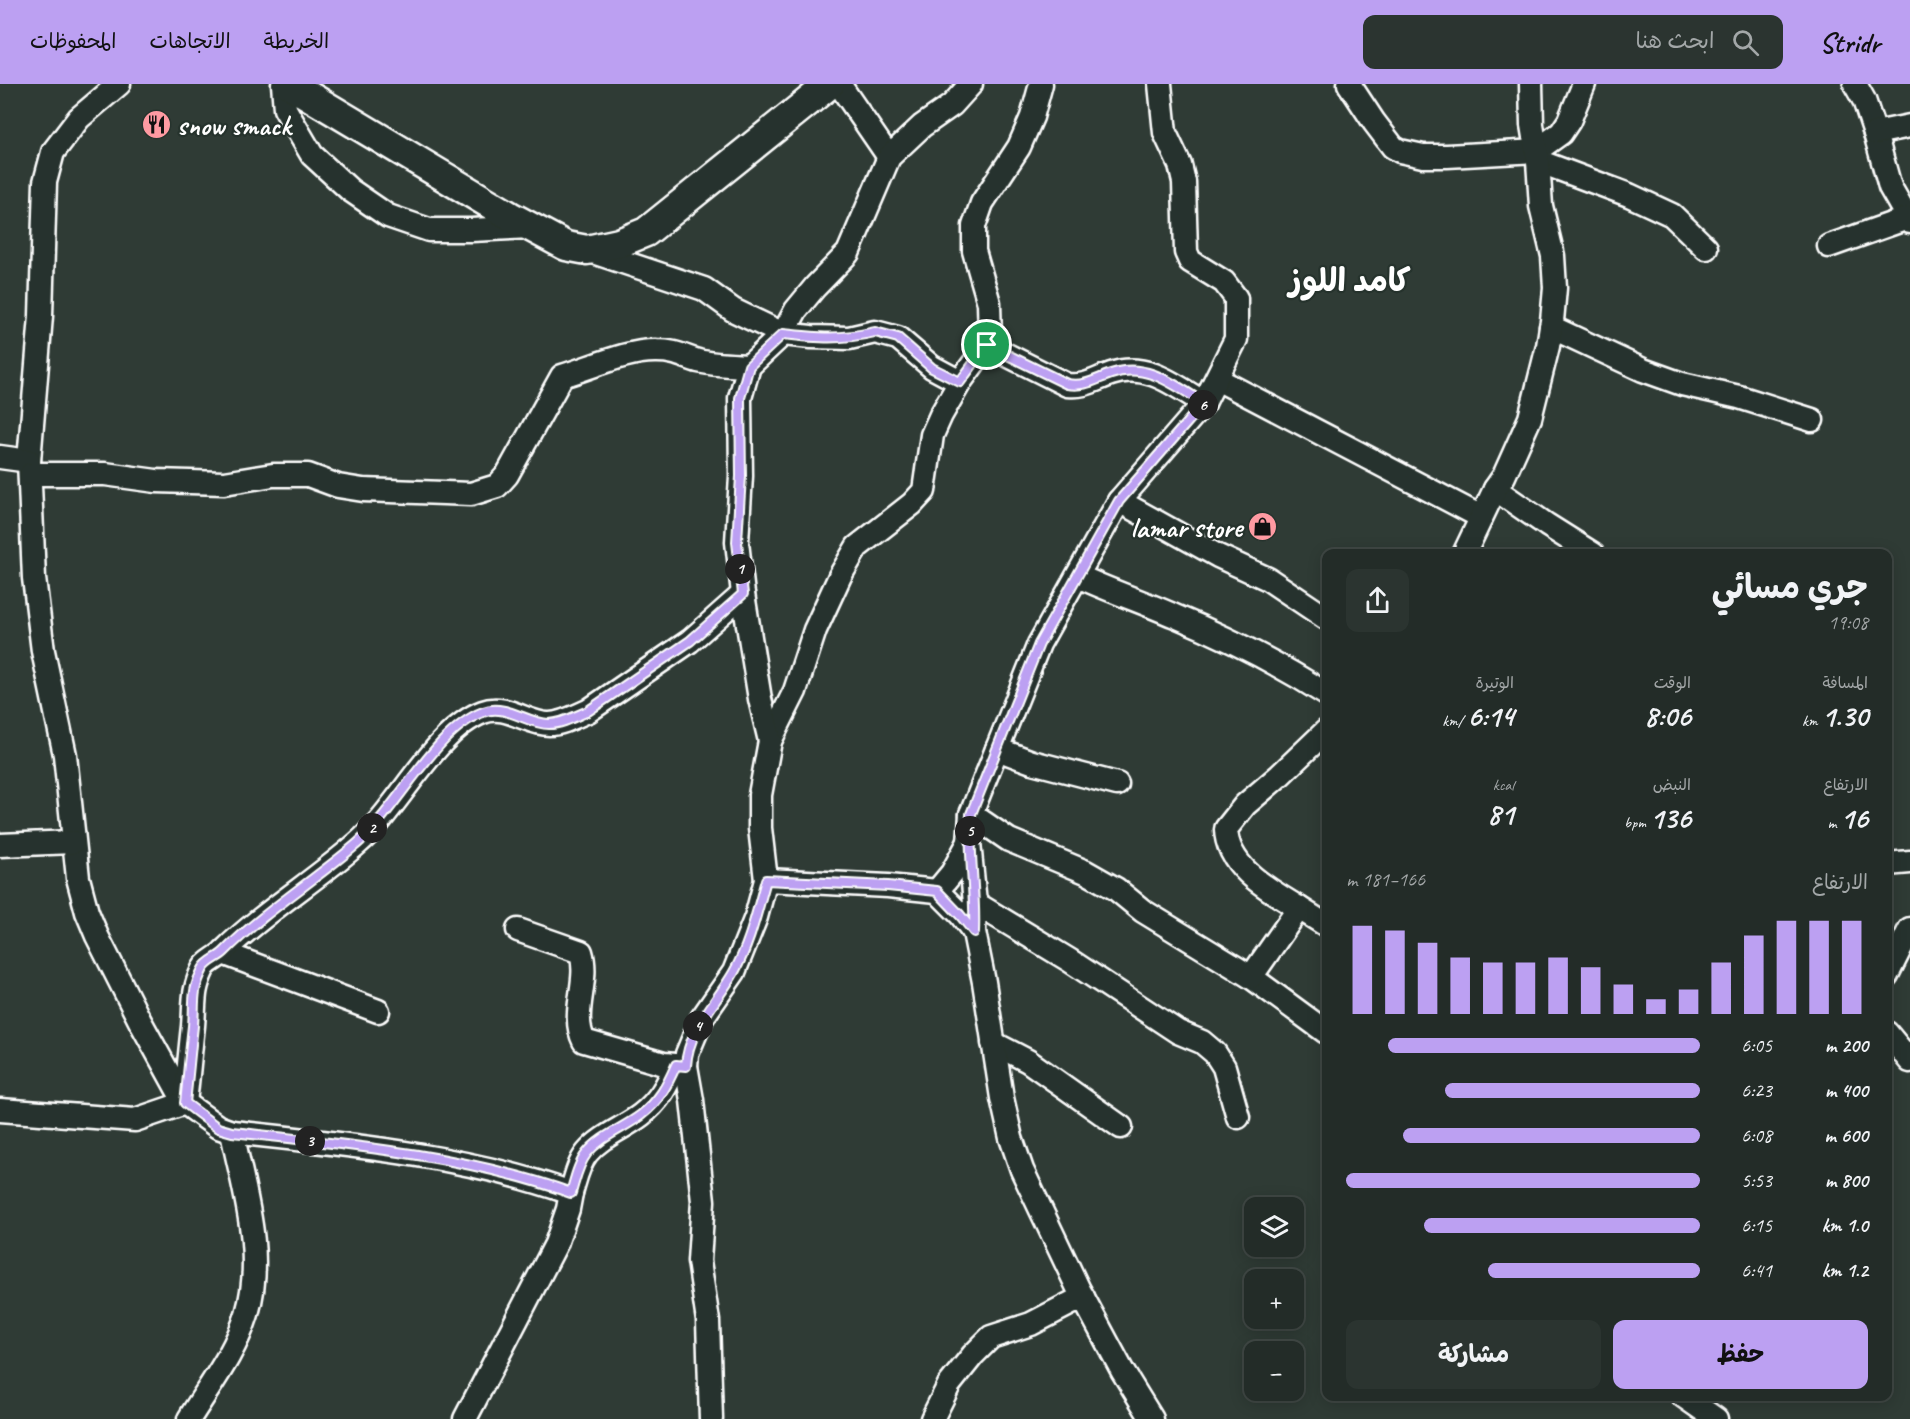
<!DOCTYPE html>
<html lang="ar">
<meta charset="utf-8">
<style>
:root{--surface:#232c28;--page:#2b3430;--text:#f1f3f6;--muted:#a3a7a8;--line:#404845;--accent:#bca0f2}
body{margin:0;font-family:Caveat,"Playpen Sans Arabic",sans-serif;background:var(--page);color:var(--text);direction:rtl;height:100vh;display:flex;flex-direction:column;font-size:22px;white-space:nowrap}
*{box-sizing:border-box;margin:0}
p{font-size:20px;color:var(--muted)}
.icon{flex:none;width:33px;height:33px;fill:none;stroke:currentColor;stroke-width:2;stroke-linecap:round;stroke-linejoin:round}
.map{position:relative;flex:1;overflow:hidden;direction:ltr}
.sheet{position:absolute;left:1322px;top:465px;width:570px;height:852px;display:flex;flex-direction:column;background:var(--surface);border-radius:12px;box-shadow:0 3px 15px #0003,0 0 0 2px var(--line);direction:rtl}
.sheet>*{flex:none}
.tools{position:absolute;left:1244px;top:1113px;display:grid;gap:12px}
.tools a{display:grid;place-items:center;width:60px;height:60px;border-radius:12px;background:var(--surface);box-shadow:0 3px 15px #0003,0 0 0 2px var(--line);font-size:30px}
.pin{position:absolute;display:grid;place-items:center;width:51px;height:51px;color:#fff;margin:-26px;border:3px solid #fff;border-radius:50%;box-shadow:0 2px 6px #0007}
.km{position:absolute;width:30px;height:30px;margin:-15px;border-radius:50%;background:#222;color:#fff;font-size:16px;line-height:30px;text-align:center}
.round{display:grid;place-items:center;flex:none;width:63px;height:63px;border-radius:12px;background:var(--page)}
.headline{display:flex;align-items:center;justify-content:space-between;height:102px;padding:0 24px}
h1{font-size:33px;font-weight:700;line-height:45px}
.metrics{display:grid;grid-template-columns:repeat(3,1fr);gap:9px;height:102px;padding:6px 24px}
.metrics div{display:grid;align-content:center}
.metrics b{font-size:30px;font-weight:700}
.metrics small{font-size:16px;font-weight:400}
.metrics p{font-size:16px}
.chart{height:168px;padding:12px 24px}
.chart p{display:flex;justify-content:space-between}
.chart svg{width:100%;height:108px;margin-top:6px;stroke:var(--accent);stroke-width:6}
.cta{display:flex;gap:12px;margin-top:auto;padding:12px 24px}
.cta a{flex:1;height:69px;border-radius:12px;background:var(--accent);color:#111;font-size:24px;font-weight:700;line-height:69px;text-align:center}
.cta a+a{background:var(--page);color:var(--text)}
ul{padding:0 24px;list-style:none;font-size:20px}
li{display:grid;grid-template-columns:96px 72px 1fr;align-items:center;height:45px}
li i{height:15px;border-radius:8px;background:var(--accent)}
header{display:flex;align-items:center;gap:36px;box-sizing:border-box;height:84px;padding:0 30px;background:var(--accent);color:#111}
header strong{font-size:28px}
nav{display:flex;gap:33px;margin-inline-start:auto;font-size:21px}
.search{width:420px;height:54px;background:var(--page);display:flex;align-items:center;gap:15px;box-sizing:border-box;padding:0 21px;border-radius:12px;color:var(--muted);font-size:22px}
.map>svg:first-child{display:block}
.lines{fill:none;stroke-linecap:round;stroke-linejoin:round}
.minor-casing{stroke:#fff;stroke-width:27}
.major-casing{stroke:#fff;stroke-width:33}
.minor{stroke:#26332d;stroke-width:22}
.major{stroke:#26332d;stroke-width:28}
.route-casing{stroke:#fff;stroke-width:12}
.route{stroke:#bca0f2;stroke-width:8}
.labels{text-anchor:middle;stroke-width:4.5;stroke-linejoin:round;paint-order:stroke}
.poi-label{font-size:28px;font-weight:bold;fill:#fff;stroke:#26332d;text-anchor:start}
.quarter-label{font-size:32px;font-weight:bold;fill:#fff;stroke:#26332d}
</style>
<header>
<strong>Stridr</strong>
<div class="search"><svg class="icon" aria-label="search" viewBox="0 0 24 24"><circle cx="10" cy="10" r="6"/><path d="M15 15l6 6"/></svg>ابحث هنا</div>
<nav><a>الخريطة</a><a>الاتجاهات</a><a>المحفوظات</a></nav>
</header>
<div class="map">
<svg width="1910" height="1335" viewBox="0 0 1910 1335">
<rect width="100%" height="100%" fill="#2f3b35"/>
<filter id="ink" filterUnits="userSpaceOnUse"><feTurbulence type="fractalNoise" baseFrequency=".0167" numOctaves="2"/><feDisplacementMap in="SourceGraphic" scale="12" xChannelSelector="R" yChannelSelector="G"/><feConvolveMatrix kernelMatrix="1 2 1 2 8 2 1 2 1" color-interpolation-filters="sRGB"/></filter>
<g filter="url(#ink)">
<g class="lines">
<defs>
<g id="minor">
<path d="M119,0L79,34L53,68L45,98L41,232L29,377L34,494L43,567L65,671L78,794L87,828L97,852L140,937L185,1019L218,1043L232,1048C343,1060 465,1071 571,1109C575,1096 578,1080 587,1069C601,1052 624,1044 641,1031C659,1017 667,1002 676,981"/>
<path d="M283,0L285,25L312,71L350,106L388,132L429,146H471L530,143"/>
<path d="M839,0L889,73"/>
<path d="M1349,0L1374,38L1393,63L1400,67L1423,72H1447L1536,67L1561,49L1569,37L1584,0"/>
<path d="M1855,0L1864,16L1875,49L1890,103L1910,138"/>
<path d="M1875,49L1910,42"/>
<path d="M1538,77L1629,111L1672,131L1706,164"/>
<path d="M1829,162L1908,134"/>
<path d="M587,166L704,205L733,226L783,250L811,253L849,254L875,248L898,254L932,283L960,298"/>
<path d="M1551,243L1643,286L1682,300L1739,313L1812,336"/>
<path d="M987,261L1067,301C1085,303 1094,296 1111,290C1146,277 1176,302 1204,319"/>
<path d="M1217,295L1481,433"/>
<path d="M0,373L29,377"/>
<path d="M31,390H105L156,397L224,399L273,391H308L338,402L363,406L471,410L497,402L507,391L562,292C590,284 628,266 657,267C675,267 682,272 698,277C714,281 732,281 749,282"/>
<path d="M1495,405L1547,441L1593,470"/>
<path d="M1119,417L1218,472L1268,495L1326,534"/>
<path d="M1464,470L1495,405L1504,392L1530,334L1548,262L1552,237L1555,204L1553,172L1541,122L1538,77L1532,41L1531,0"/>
<path d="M1078,492C1110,507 1143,518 1175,532C1228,554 1278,579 1326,610"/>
<path d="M770,657L795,607L815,546L840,492L857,463L912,420L924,407L932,351L941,331L960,298L987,261L990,254L989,219L974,167V142L982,119L1019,63L1032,33L1041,0"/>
<path d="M997,665L1032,678L1117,700"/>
<path d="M971,730L1009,756L1086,788L1116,805L1143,827L1251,893L1326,948"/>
<path d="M0,761L73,758"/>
<path d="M1887,780L1910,778"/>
<path d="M766,796L888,802L937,807L961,831L974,848"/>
<path d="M937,807L952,789L969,758"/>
<path d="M975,819L1069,876L1178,948L1202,958L1215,969L1224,983L1238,1033"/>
<path d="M1299,824L1326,841"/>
<path d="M518,846L581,868C590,898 570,929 584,957L664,980L686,982"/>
<path d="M223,869L378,927"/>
<path d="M1887,891L1910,845"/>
<path d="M1251,893L1299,824C1270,806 1227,784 1226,745L1245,721L1280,691L1326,647"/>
<path d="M1887,949L1910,977"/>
<path d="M993,959L1028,977L1121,1043"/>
<path d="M185,1019C188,993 190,968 193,942C195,918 192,908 203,885C207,877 218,874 224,867C265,827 315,797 358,759C398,725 435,646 483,628C506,619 527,640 549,640C562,640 576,632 588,627L690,557L743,510"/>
<path d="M0,1026L135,1036L185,1019"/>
<path d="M1683,1312L1716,1335"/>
<path d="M189,1335C210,1301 235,1269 247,1230C265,1170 244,1108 232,1048"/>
<path d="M465,1335L556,1160L568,1125L571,1109"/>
<path d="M711,1335L708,1237L699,1177L703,1117L692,1016L686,982L687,970L702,934L734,888L756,833L766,796L760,744V711L770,657L760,615L743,510L737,458L741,392L740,314L749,282L783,250L796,226L815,203L848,169L889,73L922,42L952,21L971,0"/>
<path d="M932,1335L949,1301L973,1271L991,1253L1031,1240L1083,1213"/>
<path d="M1152,1335L1123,1288L1079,1206L1022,1086L1011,1054L1002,1014L984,898L974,848L975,819L969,758L971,730L1039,560L1119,417L1204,319L1236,255V214L1224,198L1190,177L1186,168L1184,98L1180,81L1165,49L1160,0"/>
</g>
<path id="major" d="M289,0L510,132L566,162L587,166L619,159L646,148L830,0"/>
</defs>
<use href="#minor" class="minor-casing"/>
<use href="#major" class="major-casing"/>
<use href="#minor" class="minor"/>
<use href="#major" class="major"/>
</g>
</g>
<g class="lines" filter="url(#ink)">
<defs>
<path id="route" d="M875,248L898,254L932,284L960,298L987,261L1067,300C1085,303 1094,296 1111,290C1146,277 1176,302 1204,319L1119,417L1039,560L971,730C968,770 976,808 974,848L960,831L937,807L888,802L766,796C757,827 750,860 734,888C716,920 688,945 686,982L676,981C667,1002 659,1017 641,1031C624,1044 601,1052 587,1069C578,1080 575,1096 571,1109C466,1071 343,1060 232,1048L218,1044L185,1019C188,993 190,968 193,942C195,918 191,908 203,885C207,877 218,874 224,868C265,827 315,796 358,759C397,725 435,646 483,628C506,619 527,640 549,640C562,640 576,632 588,627L690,557L743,510L737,458L741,392L740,314L749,282L783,250C818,254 841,256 875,248Z"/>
</defs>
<use href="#route" class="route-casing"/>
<use href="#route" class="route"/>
</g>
<defs>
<symbol id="restaurant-disc" viewBox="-11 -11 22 22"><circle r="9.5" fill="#ff9aa2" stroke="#26332d"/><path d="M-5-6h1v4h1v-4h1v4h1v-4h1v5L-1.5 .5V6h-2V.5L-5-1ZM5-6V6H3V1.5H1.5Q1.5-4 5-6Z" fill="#111"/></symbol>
<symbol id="shop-disc" viewBox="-11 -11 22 22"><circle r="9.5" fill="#ff9aa2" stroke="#26332d"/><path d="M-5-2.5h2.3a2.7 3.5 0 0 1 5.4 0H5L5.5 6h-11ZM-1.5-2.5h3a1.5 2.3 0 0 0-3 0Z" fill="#111"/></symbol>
</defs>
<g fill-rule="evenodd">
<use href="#restaurant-disc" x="140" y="24" width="33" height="33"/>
<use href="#shop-disc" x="1246" y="426" width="33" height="33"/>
</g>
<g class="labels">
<g class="poi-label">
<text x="177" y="51">snow smack</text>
<text x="1242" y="453" text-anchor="end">lamar store</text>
</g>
<g class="quarter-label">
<text x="1350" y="207">كامد اللوز</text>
</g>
</g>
</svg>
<div class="tools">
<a><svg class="icon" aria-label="layers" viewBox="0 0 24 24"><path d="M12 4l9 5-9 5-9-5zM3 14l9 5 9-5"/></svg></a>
<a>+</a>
<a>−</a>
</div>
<div class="pin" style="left:987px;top:261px;background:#1e9e55"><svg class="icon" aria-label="arrive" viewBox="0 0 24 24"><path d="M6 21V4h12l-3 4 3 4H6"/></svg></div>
<b class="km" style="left:740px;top:485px">1</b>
<b class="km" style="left:372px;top:744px">2</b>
<b class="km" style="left:310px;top:1057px">3</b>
<b class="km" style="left:698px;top:942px">4</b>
<b class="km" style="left:970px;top:747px">5</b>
<b class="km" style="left:1203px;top:321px">6</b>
<section class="sheet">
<div class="headline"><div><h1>جري مسائي</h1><p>19:08</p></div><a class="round"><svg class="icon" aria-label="share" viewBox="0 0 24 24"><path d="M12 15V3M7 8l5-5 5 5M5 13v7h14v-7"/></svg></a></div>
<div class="metrics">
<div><p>المسافة</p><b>1.30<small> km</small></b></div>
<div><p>الوقت</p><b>8:06</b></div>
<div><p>الوتيرة</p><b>6:14<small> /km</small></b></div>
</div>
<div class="metrics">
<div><p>الارتفاع</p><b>16<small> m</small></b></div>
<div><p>النبض</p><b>136<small> bpm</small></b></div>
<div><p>kcal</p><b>81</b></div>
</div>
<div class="chart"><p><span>الارتفاع</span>166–181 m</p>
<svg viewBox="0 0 160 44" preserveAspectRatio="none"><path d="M5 44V8M15 44V10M25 44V15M35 44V21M45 44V23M55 44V23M65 44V21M75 44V25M85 44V32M95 44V38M105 44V34M115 44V23M125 44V12M135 44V6M145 44V6M155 44V6"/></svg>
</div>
<ul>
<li><b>200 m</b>6:05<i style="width:88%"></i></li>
<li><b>400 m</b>6:23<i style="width:72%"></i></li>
<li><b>600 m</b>6:08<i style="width:84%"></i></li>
<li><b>800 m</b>5:53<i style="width:100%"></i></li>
<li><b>1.0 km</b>6:15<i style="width:78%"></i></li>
<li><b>1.2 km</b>6:41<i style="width:60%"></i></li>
</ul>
<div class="cta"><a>حفظ</a><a>مشاركة</a></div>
</section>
</div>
